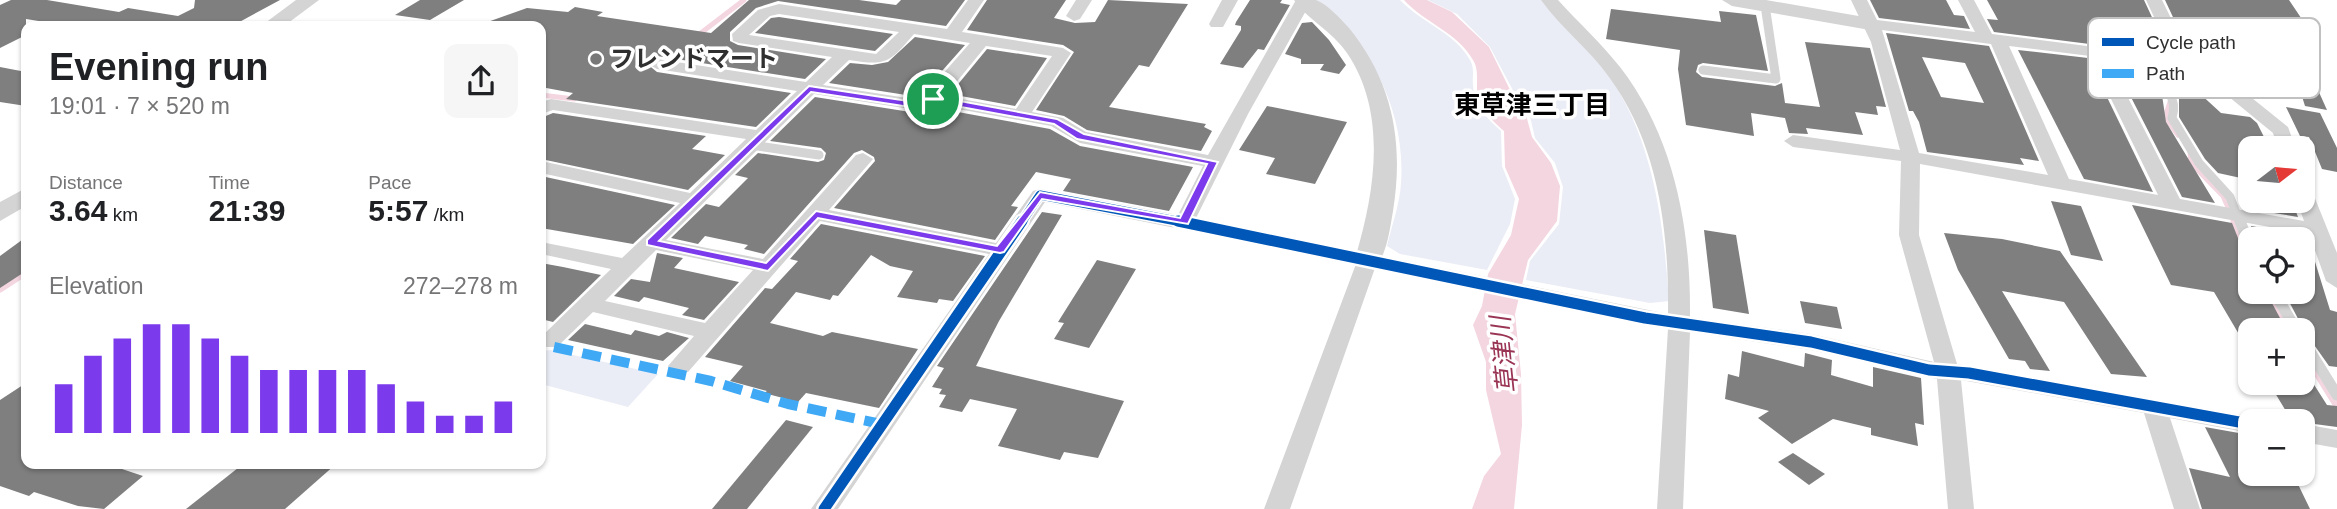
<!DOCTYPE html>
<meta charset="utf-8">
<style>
:root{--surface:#fff;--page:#f6f6f6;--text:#202124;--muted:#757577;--accent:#7c3aed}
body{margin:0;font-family:Arial,"Noto Sans JP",sans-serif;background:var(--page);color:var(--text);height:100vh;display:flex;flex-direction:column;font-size:26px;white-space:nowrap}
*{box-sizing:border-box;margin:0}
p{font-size:23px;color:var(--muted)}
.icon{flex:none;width:38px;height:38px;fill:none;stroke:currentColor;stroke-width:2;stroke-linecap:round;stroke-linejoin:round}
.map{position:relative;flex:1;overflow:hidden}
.panel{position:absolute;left:21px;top:21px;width:525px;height:448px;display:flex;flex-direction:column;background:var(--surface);border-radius:14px;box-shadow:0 2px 5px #0004}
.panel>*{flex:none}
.needle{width:46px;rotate:74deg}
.controls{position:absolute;left:2238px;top:136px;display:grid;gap:14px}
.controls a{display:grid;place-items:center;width:77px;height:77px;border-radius:14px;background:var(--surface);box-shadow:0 2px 5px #0004;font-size:35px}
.pin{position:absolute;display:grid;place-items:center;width:60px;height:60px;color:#fff;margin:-30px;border:4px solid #fff;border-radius:50%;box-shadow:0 2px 7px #0007}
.round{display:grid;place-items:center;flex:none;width:74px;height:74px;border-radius:14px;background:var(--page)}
.summary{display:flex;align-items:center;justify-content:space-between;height:119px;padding:0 28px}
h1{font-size:38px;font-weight:700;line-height:52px}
.stats{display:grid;grid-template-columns:repeat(3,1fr);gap:10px;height:119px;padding:7px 28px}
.stats div{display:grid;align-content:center}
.stats b{font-size:30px;font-weight:700}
.stats small{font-size:19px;font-weight:400}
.stats p{font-size:19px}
.chart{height:196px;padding:14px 28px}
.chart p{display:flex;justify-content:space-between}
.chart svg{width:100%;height:126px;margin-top:7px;stroke:var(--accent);stroke-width:6}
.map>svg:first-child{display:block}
.green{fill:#ebedf6}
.water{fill:#f4d6e0}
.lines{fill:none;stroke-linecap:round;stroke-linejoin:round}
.stream-far1{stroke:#f4d6e0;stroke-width:5}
.stream{stroke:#f4d6e0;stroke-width:7}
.building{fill:#7f7f7f;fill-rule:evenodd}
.service-far1{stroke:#d4d4d4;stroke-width:9}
.service{stroke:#d4d4d4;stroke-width:11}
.minor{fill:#d4d4d4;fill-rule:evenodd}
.tertiary{fill:#d4d4d4;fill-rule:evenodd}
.quiet{stroke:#3fa9f5;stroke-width:10;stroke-dasharray:19 10;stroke-linecap:butt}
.cycleway-far1-casing{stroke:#fff;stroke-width:12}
.cycleway-casing{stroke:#fff;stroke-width:16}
.cycleway-far1{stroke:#0057b8;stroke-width:9}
.cycleway{stroke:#0057b8;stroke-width:11}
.route{fill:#7c3aed;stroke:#fff;stroke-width:2;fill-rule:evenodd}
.poi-dot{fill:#787878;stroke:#fff;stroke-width:2.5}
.labels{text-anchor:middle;stroke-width:7;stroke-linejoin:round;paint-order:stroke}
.poi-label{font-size:24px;font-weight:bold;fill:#2f2f2f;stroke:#fff;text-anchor:start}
.neighbourhood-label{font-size:26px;font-weight:bold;fill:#000;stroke:#fff}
.water-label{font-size:26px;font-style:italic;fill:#9a3454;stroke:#fff}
.key{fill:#fff;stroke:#c1c1c1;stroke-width:2}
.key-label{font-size:19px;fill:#2f2f2f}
</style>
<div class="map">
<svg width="2337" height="509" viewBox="0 0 2337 509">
<rect width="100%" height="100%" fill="#fff"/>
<g class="green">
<path d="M1315,0H1400C1422,23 1454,32 1470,60C1475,69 1472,77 1473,86C1475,107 1487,118 1501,131L1502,166L1515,199L1510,224L1487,270L1400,254L1387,246C1392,225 1400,203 1401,183C1406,111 1371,43 1315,0Z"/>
<path d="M1428,0H1542C1560,19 1580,38 1597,59C1652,128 1663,216 1669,301L1650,303L1526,280L1530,261L1559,224L1563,187L1555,163L1535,138L1529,112L1517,98L1490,47L1457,14Z"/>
<path d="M551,350L658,374L628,407L541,384V351Z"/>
</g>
<path class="water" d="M1404,0H1427L1452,12L1489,47L1514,98L1526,115L1532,137L1551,163L1560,186L1557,221L1528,260L1515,314L1521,374L1522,425L1514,509H1472L1484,476L1501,454L1486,390V362L1473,325L1482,306L1488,274L1511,235L1519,199L1505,167L1504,131C1491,119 1476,106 1477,86C1477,77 1478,68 1473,60C1457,32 1425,23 1404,0Z"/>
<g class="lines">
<g class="stream-far1">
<path d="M697,36L744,0"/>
<path d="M2125,42L2135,62L2161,87"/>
<path d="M541,95L574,99"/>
<path d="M2170,102L2165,117L2178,135"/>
<path d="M2190,152L2191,163L2223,196L2235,223"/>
</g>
<g class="stream">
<path d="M2234,221L2250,258"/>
<path d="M0,289L26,272"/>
<path d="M2268,292L2286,324"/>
<path d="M2303,351L2337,406"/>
</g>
</g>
<g class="building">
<path d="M11,0H47L119,12L128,8L178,16L194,8L195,0H280L232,26H70L26,19V35L0,48V5Z"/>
<path d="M420,0H464L430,20L395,15Z"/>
<path d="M749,0H859L896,5L901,0H965L946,26L778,1L756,8L730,32V41L738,45L826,59L805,79L657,56L646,63L657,72L791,93L756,127L566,99L573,93L541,87V26L482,24L527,8L568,12L575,7L603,12L597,16L711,33Z"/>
<path d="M987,0H1066L1054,18L1075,23L1095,22L1108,0L1188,4L1149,67L1139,65L1109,107L1206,124L1204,127L1212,131L1201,151L1087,130L1064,116L1036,110L1074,52L1063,45L967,30Z"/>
<path d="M1250,0H1282L1280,3L1290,5L1264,50L1258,49L1243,68L1220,64L1241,30V26L1235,25L1236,22Z"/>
<path d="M1870,0H1946L1954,15L1964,16L1970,29L1879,18Z"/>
<path d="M1987,0H2144L2169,54L1994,32L1987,19L1998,20Z"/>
<path d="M2165,0H2289L2320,46L2311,44L2321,79L2233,64L2218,35L2179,30Z"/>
<path d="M1611,9L1721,22L1719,11L1756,15L1768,71L1703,63L1698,65L1696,72L1702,77L1775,86L1782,83L1785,103L1820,107L1805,42L1870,48L1886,107L1876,106L1878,115L1855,112L1863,135L1806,128L1808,134L1789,133L1785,118L1751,113L1754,136L1686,125L1678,69L1680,50L1606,39Z"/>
<path d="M779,17L893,34L875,51L755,33L771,18Z"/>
<path d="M1312,22L1329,40L1346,65L1339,74L1320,70L1324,64H1301V59L1285,54L1302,23Z"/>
<path d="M1886,33L1989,46L2039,161L2020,158L2024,165L1927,152L1919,122L1913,111H1909ZM1922,57L1965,63L1984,103L1941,97Z"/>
<path d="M915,37L965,45L919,97L829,83L850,63L872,65L888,62Z"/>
<path d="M987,49L1047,58L1015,106L950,94Z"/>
<path d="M2018,50L2088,58L2153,192L2084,179Z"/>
<path d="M2113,62L2134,65L2162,95L2166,122L2215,203L2182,197Z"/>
<path d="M0,67L26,72V106L0,102Z"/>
<path d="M2157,67L2173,69L2221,113L2250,117L2257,123L2269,147L2250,144V180L2218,173L2205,159L2179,117V98L2175,88Z"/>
<path d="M2300,90H2318L2327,110L2305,106Z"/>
<path d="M815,97L923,114L936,108L1050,129L1080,146L1193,167L1169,211L1063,191L1071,179L1036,172L1011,206L1018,207L995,240L834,208L875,161L874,157L862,150L854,153L764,254L744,249L748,245L705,236L698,244L671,238L706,204L719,207L748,178L735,175L758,153L818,162L824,160L826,153L821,148L770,141Z"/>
<path d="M1267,106L1347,122L1315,184L1266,174L1275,158L1239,150Z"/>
<path d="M2286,107L2320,113L2337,148V172L2322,169L2309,137L2300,136Z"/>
<path d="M553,113L706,136L692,149L725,155L688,190L541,159V118Z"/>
<path d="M541,176L675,205L633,244L541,228Z"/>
<path d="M2051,201L2081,206L2103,261L2071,255Z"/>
<path d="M2264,201H2292L2298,217L2268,212Z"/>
<path d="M2132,205L2232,223L2250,268V292H2266L2287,331H2250V353L2214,292L2171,285Z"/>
<path d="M1042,212L1062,215L999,321L976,366L1124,401L1098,458L1064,452L1060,460L998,446L1017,409L970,399L962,412L939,407L946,395L939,394L942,389L932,387L944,368L937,366Z"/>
<path d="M821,224L985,256L953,301L939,299L937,303L897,297L913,271L890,266L871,255L838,296L833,295L830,300L796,292L770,323L823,336L832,332L918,349L879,408L806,393L798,402L764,393L767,391L730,381L743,366L705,357L765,288L772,289L798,261L790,259Z"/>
<path d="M2251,226L2307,236L2330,310L2337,312V367L2329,366L2305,332L2284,292H2303V240H2256Z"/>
<path d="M1704,230L1736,235L1749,314L1713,308Z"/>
<path d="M1944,233L2002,239L2060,251L2147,377L2111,374L2064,302L2002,291L2050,371L2030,369L2025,361L2009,359L1958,270Z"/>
<path d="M26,237V271L0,288V256Z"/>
<path d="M657,253L683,258L674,268L739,282L704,320L682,315L689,308L644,297L639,302L614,296L631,279L650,282Z"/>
<path d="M1097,260L1136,269L1089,348L1054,339L1064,323L1058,322Z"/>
<path d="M541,263L563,267L601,275L553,322L541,319Z"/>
<path d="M1800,301L1837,307L1842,329L1805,323Z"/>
<path d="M585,324L631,335L635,330L659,336L667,332L689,338L663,361L568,340Z"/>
<path d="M1742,351L1804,367L1805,353L1832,360L1831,375L1873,387V367L1921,378L1924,425L1915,423L1918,446L1871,435V428L1833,419L1792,444L1758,418L1769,411L1725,399L1728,374L1739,377Z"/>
<path d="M26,383V464H107L143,476L104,509L78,506L34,492L29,496L0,486V400Z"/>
<path d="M2269,383H2313L2327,405L2337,406V427L2292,421Z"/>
<path d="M786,420L813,427L747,509H712Z"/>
<path d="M2205,427L2250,435V474L2294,476L2310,509H2202L2189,468L2230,477Z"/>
<path d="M1793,453L1825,474L1809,485L1778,462Z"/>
<path d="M243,464H336L285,509H186Z"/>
</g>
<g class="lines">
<g class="service-far1">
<path d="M2135,56C2151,74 2181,91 2172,118L2199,163L2230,197L2240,223"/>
<path d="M2200,65L2313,85"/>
<path d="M1703,70L1776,79L1765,5"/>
<path d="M751,145L819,155"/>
</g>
<g class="service">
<path d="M2240,221L2250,247"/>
<path d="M2274,292L2297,331"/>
<path d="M2303,340L2337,395"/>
</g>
<g class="minor">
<path d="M968,0H984L962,32L1063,48L1071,53L1032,112L1063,118L1086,132L1208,155L1296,0H1312L1248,114L1196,218L1668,314C1669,232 1659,145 1609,77C1589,49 1561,28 1541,0H1558C1578,22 1601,43 1620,67C1675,138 1691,230 1690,317L1811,334L1934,362L1899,235L1901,161L1793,147L1784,141L1793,135L1900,150L1871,42L1851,0H1867L1877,20L1975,32L1958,0H1974L1992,34L2173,57L2146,0H2162L2191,59L2206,61L2288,127L2296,149H2278L2273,133L2195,69L2108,59L2180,199L2304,221L2297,201H2303V184L2310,186L2337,253V288L2326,281L2309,234L1920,164L1919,235L1957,364L2259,418L2261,422H2250V433L2170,418L2200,509H2174L2144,413L1961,380L1974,509H1948L1937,379L1811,350L1690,332L1683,509H1657L1668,329L1375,268L1290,509H1264L1356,264L1045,202L838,509H811L989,254L820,221L688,372H672L668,366L694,336L593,312L557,347H541V337L611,269L541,254V242L622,258L680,203L541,173V161L690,193L746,139L553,110L541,114V102L551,99L756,130L797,91L657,69L648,64L657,59L806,82L832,57L739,43L733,41L732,34L758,10L779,4L947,29ZM779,14L899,32L876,54L749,35L770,16ZM1882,30L1991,44L2048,175L1919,153ZM914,34L970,43L920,100L823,85L849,60C887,66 889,63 914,34ZM986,46L1052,56L1016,109L945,96ZM2009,46L2090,56L2158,195L2069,179ZM814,94L923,111L936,105L1051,126L1080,143L1203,166L1178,215L1040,189L1033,191L996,243L829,210L873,159L863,153L856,155L763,259L666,240ZM656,250L753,270L705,323L605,301Z"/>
<path d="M1076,0H1092L1080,19L1074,21L1066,16Z"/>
<path d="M1222,0H1238L1223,27H1211L1209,24Z"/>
<path d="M2303,424L2337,430V448L2303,442Z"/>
</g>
<g class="tertiary">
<path d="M296,0H319L284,26H261Z"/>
<path d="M1294,0C1300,0 1310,0 1316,0C1327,4 1341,19 1349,28C1393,82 1404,143 1393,211C1390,229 1387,252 1376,268H1358L1354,262C1374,196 1389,115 1347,53C1332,31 1308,20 1294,0Z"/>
<path d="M1722,0H1766L1870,18L1880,24L1870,30L1732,6Z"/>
<path d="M26,188V206L0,221V202Z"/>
</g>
<path class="quiet" d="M554,347L711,381L788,404L881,424"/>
<defs>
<path id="cycleway-far1" d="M1021,223L1040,195L1187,223"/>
<g id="cycleway">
<path d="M1178,221L1645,318L1811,342L1929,370L1969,373L2250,424"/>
<path d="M824,509L1022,221"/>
</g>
</defs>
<use href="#cycleway-far1" class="cycleway-far1-casing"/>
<use href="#cycleway" class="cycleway-casing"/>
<use href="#cycleway-far1" class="cycleway-far1"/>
<use href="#cycleway" class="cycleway"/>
</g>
<path class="route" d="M809,86L921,103L933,96L1057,119L1084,134L1218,162L1188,224L1042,199L1004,252L1000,253L818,218L768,271L647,245V240ZM811,92L923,109L934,102L1054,124L1077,139L1207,164L1180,218L1040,192L997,246L816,211L766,263L659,241Z"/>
<circle class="poi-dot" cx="596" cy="59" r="7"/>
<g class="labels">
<g class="poi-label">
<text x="610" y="67">フレンドマート</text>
</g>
<g class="neighbourhood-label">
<text x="1532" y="114">東草津三丁目</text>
</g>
<g class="water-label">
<text transform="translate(1504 355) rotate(-96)" y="9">草津川</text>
</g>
</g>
<rect x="2088" y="18" width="232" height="80" rx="10" class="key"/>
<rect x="2102" y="38" width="32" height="8" fill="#0057b8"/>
<rect x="2102" y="69" width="32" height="9" fill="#3fa9f5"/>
<g class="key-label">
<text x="2146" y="49">Cycle path</text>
<text x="2146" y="80">Path</text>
</g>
</svg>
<div class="controls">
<a><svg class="needle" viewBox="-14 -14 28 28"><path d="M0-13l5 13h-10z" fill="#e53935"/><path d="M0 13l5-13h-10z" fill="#757577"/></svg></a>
<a><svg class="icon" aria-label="locate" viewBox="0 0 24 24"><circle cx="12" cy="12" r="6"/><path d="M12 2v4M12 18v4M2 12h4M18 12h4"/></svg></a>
<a>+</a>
<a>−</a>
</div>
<div class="pin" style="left:933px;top:99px;background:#1e9e55"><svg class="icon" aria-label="arrive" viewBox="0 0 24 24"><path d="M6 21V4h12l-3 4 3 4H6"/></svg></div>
<section class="panel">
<div class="summary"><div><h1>Evening run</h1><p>19:01 · 7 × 520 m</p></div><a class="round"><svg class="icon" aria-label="share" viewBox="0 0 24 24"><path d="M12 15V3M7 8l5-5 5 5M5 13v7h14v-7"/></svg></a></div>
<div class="stats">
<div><p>Distance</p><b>3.64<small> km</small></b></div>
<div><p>Time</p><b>21:39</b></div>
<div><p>Pace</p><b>5:57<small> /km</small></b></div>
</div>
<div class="chart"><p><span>Elevation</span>272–278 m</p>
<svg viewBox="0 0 160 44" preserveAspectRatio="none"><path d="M5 44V27M15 44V17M25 44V11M35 44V6M45 44V6M55 44V11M65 44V17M75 44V22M85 44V22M95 44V22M105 44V22M115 44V27M125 44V33M135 44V38M145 44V38M155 44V33"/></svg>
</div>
</section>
</div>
